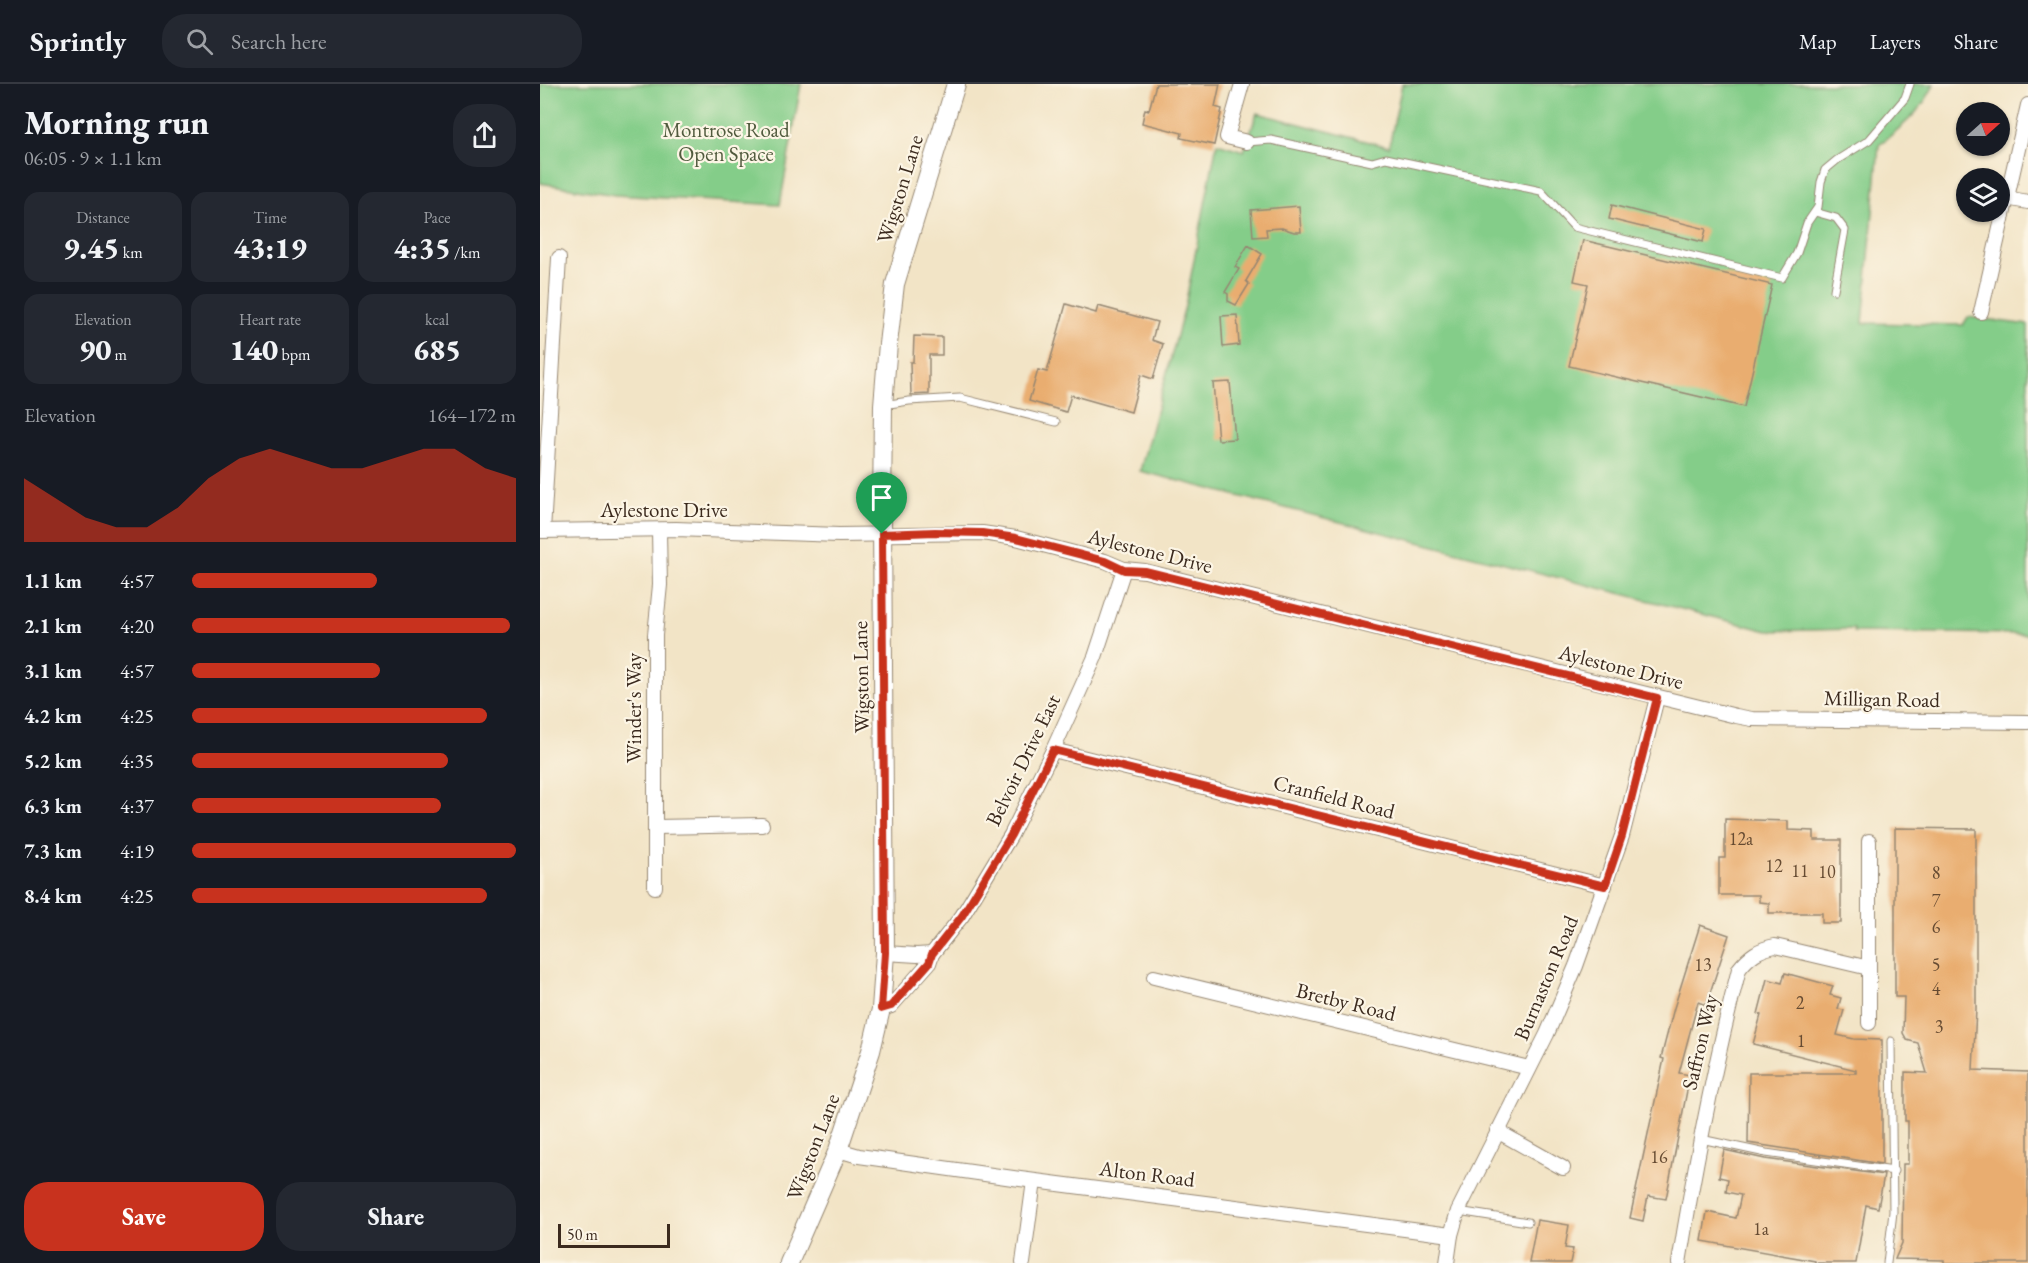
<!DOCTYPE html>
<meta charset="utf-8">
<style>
:root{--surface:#171b24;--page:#242831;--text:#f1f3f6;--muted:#9ea1a6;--line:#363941;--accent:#c8321e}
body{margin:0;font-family:"EB Garamond",serif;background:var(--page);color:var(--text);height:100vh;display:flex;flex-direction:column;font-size:22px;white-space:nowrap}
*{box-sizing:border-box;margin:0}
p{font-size:20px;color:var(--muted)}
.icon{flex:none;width:33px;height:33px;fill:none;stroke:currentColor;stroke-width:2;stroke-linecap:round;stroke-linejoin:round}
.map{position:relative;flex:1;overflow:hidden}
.details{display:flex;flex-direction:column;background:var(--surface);width:540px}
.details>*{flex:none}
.needle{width:39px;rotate:69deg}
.tools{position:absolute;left:1416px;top:18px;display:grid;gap:12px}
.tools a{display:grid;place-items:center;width:54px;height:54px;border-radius:50%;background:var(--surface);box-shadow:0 2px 4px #0004;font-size:30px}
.scale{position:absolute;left:18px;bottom:15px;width:112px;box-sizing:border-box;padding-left:6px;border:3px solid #3b2a1e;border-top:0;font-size:16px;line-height:21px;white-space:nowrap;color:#3b2a1e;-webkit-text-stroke:4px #fcf5e5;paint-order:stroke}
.pin{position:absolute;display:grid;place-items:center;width:51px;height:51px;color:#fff;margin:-62px -26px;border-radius:50% 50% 50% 0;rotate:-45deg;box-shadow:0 0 6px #0007}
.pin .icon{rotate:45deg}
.round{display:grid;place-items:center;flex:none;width:63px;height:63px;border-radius:24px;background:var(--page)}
.overview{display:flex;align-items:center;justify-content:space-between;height:102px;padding:0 24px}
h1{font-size:33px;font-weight:800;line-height:45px}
.figures{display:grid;grid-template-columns:repeat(3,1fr);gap:9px;height:102px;padding:6px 24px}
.figures div{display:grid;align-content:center;border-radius:15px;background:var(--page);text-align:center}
.figures b{font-size:30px;font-weight:800}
.figures small{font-size:16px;font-weight:400}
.figures p{font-size:16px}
.chart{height:168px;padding:12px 24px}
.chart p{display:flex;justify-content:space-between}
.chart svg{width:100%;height:108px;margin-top:6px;fill:var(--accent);opacity:.7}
.primary-button{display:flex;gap:12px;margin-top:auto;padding:12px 24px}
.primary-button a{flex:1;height:69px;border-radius:24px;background:var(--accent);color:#fff;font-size:24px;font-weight:800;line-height:69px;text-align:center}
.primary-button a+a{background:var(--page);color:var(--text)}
ul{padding:0 24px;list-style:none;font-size:20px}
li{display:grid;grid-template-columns:96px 72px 1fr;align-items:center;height:45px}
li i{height:15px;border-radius:8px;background:var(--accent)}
header{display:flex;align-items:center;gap:36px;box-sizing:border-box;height:84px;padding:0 30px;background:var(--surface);border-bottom:2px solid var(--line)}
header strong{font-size:28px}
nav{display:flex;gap:33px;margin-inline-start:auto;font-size:21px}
.search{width:420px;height:54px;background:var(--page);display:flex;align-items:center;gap:15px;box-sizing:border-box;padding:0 21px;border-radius:24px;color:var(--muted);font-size:22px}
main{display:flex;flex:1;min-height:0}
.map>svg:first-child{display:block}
.green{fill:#84cd89;stroke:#607c54;stroke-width:1.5}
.building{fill:#e9ad70}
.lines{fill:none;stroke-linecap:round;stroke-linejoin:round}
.service-casing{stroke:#968772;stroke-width:9}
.minor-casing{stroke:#968772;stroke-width:16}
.tertiary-casing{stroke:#968772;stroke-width:20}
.service{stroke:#fff;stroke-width:7}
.minor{stroke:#fff;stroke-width:14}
.tertiary{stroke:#fff;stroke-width:18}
.route-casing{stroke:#fff;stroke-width:12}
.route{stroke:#c8321e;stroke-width:8}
.labels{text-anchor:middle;stroke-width:4.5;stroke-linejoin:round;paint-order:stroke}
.number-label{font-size:18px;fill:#664b32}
.park-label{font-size:21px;fill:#515b3e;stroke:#fcf5e5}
.street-label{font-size:21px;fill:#3b2a1e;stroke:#fcf5e5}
</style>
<header>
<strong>Sprintly</strong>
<div class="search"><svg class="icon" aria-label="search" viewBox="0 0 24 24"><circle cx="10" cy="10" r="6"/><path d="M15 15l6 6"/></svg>Search here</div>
<nav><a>Map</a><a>Layers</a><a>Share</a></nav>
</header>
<main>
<section class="details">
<div class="overview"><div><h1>Morning run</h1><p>06:05 · 9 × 1.1 km</p></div><a class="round"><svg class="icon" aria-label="share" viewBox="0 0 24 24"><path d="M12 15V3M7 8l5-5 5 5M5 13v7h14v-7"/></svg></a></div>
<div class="figures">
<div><p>Distance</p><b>9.45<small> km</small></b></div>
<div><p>Time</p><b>43:19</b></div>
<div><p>Pace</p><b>4:35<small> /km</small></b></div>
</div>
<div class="figures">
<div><p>Elevation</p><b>90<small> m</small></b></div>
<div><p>Heart rate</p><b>140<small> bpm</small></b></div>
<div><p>kcal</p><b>685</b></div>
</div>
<div class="chart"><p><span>Elevation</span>164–172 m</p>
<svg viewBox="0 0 160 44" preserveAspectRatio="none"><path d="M0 44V18L10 26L20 34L30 38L40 38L50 30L60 18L70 10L80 6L90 10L100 14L110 14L120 10L130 6L140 6L150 14L160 18V44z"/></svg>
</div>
<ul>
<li><b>1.1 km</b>4:57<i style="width:57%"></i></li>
<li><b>2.1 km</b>4:20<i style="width:98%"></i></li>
<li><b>3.1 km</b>4:57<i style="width:58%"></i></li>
<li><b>4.2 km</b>4:25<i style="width:91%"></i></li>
<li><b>5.2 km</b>4:35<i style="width:79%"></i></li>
<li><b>6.3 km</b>4:37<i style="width:77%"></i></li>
<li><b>7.3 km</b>4:19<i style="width:100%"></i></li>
<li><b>8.4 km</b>4:25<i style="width:91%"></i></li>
</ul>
<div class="primary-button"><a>Save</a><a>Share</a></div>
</section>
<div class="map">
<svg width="1488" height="1179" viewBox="0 0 1488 1179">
<rect width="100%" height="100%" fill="#fcf5e5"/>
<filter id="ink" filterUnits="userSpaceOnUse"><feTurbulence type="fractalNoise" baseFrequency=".0167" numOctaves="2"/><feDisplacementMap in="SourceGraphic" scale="12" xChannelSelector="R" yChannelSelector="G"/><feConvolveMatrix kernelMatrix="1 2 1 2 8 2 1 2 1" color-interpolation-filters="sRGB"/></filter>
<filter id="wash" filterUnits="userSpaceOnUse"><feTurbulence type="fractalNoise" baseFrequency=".008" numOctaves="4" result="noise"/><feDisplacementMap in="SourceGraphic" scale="24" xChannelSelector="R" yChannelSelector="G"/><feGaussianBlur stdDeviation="1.35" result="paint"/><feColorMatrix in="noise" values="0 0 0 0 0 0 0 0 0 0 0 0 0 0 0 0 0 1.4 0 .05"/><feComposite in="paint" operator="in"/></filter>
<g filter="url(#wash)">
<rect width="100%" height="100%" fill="#f2e4c6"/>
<g class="green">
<path d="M0,0H261L240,121L75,111L0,99Z"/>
<path d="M862,0H1394C1383,27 1361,43 1339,61L1323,239L1423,241L1428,233L1488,241V550L1314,548V545L1228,547L600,387L645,222L677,59L704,67L717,29L849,63Z"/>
</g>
<g id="blocks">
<g class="building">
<path d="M616,0H680L675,23L682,25L674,61L641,54L642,49L602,39L605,25L609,26Z"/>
<path d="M1072,121L1166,145L1163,158L1069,135Z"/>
<path d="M759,122L761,148H754L742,144L726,145L727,152L713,153L711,126Z"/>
<path d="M1043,156L1232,201L1204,323L1029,282L1048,200L1034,197Z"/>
<path d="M708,161L722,170L706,197L709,200L696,221L688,217V210L685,208L699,185L695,183Z"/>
<path d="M526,220L556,229L558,222L617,238L612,256L623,260L613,295L601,291L591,328L531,311L526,328L489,317L498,286L507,288Z"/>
<path d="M697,231L699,261L683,263L681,232Z"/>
<path d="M374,252L402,253V271H389V310L371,311L370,278H373Z"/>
<path d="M690,298L695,355L678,356L673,299Z"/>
<path d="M1185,735L1248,737V746L1274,747V756H1301V839H1282V829H1229V819L1219,818V811H1179V774H1185Z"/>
<path d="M1355,744L1436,745V925L1433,986L1488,988V1179H1404V1176L1355,1175L1362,1159L1363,1080H1368V1037H1365V988L1387,989L1378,959L1367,956L1363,949L1364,913H1355Z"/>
<path d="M1160,841L1189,851L1166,921L1158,918L1139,989L1150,991L1126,1115L1108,1112L1103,1137L1090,1134L1124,975L1121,974L1134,924Z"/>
<path d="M1245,889L1293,902L1290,911L1301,914L1298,925L1304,926L1297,951L1314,955L1342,956V1080L1208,1059L1209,989H1316V986L1213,960L1221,931L1218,930L1227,895L1242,899Z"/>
<path d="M1184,1066L1225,1075L1344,1091L1338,1124L1326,1121L1316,1179H1275V1177L1162,1157L1167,1128L1196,1134L1201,1111L1186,1108L1188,1095L1179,1093Z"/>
<path d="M997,1136L1029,1141L1025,1164L1033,1165L1030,1179H989Z"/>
</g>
</g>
</g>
<g filter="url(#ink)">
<use href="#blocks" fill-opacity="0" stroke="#968772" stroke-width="1.5"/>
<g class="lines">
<defs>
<g id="service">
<path d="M707,58L731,56L832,78L846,74L1001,107L1034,143L1242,194L1257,169L1267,139L1278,123L1281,98L1285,86L1297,76L1329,56L1365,14L1370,0"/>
<path d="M1275,128L1296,134L1305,146L1294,206"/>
<path d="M343,321L369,317L420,314L516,338"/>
<path d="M1161,1055L1226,1069L1354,1087"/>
<path d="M918,1127L988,1138"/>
<path d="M1347,1179L1353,1128L1351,957"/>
</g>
<g id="minor">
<path d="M702,0L687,53L707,58"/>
<path d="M1466,114L1488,118"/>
<path d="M1441,228L1488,21"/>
<path d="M0,447L136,445L299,451L442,449L476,454L565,477L584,485L605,487L1196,632L1212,635L1488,638"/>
<path d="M3,447L19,174"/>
<path d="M513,666L1065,802"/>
<path d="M116,743L222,741"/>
<path d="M1329,757V939"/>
<path d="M115,803V551L120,501L119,446"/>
<path d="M345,869L377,871L392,870"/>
<path d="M614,893L989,984"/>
<path d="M341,925L351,922L389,879L392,870L422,832L471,751L513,666L555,573L584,485"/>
<path d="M957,1047L1023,1084"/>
<path d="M298,1066L319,1072L480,1095L911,1151"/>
<path d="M483,1179L494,1097"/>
<path d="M907,1179L911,1151L918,1127L1007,950L1036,882L1082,752L1117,614"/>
<path d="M1139,1179C1155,1080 1174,982 1199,885C1209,872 1219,865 1235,862L1329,884"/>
</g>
<path id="tertiary" d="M249,1179L298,1066L331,967L341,925L345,869L342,434L343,321L348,260L355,200L416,0"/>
</defs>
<use href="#service" class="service-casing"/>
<use href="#minor" class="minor-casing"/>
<use href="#tertiary" class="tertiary-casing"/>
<use href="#service" class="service"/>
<use href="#minor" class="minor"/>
<use href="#tertiary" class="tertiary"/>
</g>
</g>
<g class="lines" filter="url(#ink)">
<defs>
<path id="route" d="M395,448L442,449L476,454L565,477L584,486L605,487L1117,614L1082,752L1065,802L513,666L471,751L422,832L392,870L389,879L351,922L341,925L345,869L342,450Z"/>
</defs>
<use href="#route" class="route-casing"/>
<use href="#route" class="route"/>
</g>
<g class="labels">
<g class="number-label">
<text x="1201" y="761">12a</text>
<text x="1234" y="788">12</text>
<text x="1260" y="793">11</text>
<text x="1287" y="794">10</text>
<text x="1396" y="795">8</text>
<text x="1396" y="823">7</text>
<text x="1396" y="849">6</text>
<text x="1163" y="887">13</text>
<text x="1396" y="887">5</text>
<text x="1396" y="911">4</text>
<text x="1260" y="925">2</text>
<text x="1399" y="949">3</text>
<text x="1261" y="963">1</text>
<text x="1119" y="1079">16</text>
<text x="1221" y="1151">1a</text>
</g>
<g class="park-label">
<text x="186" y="53">Montrose Road<tspan x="186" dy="24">Open Space</tspan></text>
</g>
<g class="street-label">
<text transform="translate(360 105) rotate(-73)" y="7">Wigston Lane</text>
<text x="124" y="433">Aylestone Drive</text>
<text transform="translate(610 467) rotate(14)" y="7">Aylestone Drive</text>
<text transform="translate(1081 583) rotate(14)" y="7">Aylestone Drive</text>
<text transform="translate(321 593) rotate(-91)" y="7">Wigston Lane</text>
<text transform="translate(1342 615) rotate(1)" y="7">Milligan Road</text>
<text transform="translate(94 624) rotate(-90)" y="7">Winder's Way</text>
<text transform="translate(483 676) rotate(-64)" y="7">Belvoir Drive East</text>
<text transform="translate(794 713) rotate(14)" y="7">Cranfield Road</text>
<text transform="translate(1006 894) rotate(-67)" y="7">Burnaston Road</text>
<text transform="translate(806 918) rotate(14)" y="7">Bretby Road</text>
<text transform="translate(1160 958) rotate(-77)" y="7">Saffron Way</text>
<text transform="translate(273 1063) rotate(-69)" y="7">Wigston Lane</text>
<text transform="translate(607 1090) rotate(7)" y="7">Alton Road</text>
</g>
</g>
</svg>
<div class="tools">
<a><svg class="needle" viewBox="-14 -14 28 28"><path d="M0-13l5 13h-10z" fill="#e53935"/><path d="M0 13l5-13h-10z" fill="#9ea1a6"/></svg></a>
<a><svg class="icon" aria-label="layers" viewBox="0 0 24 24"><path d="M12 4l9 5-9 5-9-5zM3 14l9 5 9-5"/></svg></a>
</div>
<div class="scale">50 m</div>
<div class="pin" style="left:342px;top:450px;background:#1e9e55"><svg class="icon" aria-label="arrive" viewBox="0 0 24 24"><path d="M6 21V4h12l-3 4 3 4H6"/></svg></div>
</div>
</main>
